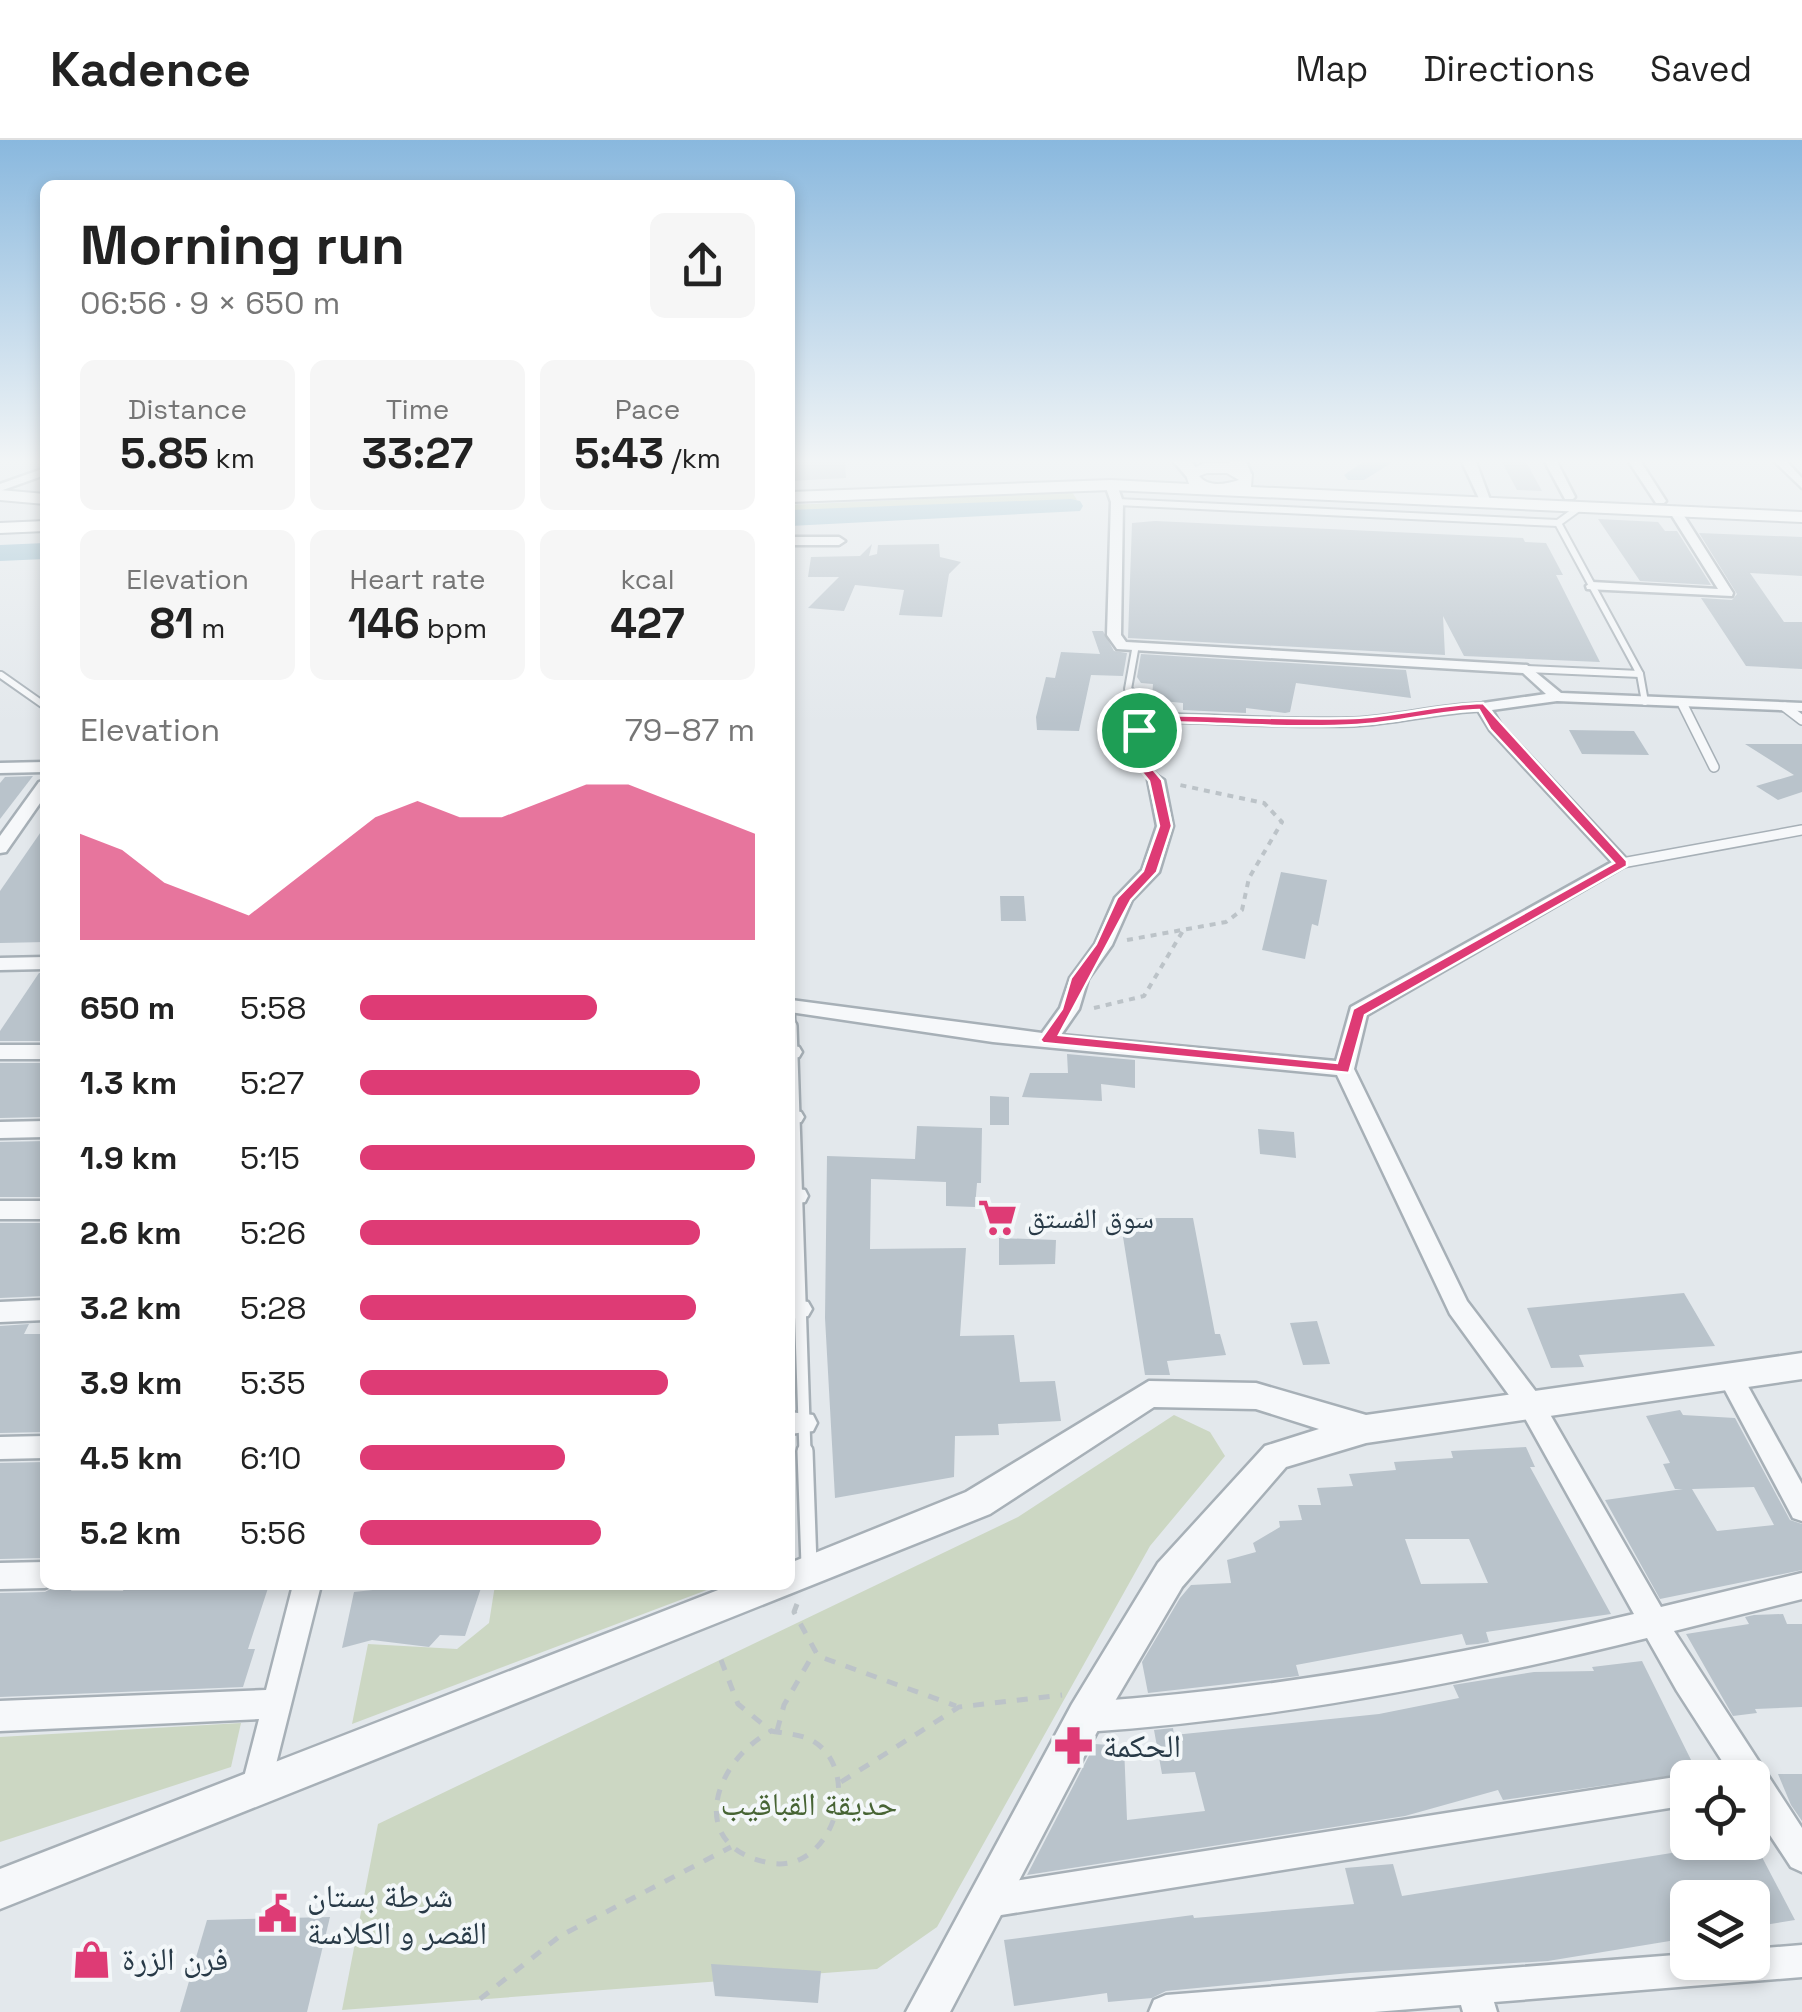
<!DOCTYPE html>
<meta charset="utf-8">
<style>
:root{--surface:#fff;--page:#f6f6f6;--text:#222;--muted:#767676;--line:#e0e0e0;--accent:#de3b75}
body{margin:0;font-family:"Space Grotesk","Noto Naskh Arabic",sans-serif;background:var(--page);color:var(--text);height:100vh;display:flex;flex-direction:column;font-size:38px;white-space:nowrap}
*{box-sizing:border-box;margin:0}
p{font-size:32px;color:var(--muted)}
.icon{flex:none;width:55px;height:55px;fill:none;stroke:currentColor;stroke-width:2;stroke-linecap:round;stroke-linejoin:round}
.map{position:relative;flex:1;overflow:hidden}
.side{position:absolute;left:40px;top:40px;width:755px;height:1410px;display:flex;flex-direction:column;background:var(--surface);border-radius:15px;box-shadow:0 5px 15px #0003}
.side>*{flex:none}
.fabs{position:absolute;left:1670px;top:1620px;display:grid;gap:20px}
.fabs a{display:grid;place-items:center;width:100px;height:100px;border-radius:15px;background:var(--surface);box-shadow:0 5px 15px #0003;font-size:50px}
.pin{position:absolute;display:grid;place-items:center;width:85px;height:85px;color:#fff;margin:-42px;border:5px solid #fff;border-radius:50%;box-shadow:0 2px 10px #0007}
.round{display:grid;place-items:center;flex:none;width:105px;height:105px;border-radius:15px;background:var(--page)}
.headline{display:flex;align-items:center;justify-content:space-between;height:170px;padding:0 40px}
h1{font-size:55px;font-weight:600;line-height:75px}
.figures{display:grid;grid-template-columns:repeat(3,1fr);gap:15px;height:170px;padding:10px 40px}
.figures div{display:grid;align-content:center;border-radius:15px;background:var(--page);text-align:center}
.figures b{font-size:42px;font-weight:600}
.figures small{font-size:28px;font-weight:400}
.figures p{font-size:28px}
.chart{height:280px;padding:20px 40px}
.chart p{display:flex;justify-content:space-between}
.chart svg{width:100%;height:180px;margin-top:10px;fill:var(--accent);opacity:.7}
ul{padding:0 40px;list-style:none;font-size:32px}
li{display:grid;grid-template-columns:160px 120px 1fr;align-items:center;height:75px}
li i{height:25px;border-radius:12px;background:var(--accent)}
header{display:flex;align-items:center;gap:60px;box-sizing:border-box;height:140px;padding:0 50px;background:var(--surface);border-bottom:2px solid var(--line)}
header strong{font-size:48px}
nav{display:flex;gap:55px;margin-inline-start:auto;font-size:35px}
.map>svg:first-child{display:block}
.green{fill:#ccd7c3}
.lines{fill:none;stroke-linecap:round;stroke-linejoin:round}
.river{fill:#9abfd0;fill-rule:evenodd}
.building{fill:#b9c3cb;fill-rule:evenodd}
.service-far3-casing{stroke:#a7b0b7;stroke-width:10}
.service-far2-casing{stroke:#a7b0b7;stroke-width:12}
.service-far1-casing{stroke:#a7b0b7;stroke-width:16}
.service-casing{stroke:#a7b0b7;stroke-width:20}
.minor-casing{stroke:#a7b0b7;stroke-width:5}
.tertiary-casing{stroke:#a7b0b7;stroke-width:5}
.secondary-casing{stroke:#a7b0b7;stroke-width:4}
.primary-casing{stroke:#a0b0ba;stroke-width:5}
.path-far1{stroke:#bcc3c8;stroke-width:4;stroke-dasharray:6 6;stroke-linecap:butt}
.path{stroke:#bcc3c8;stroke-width:5;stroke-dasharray:11 11;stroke-linecap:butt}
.service-far3{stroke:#f6f8fa;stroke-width:6}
.service-far2{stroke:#f6f8fa;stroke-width:9}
.service-far1{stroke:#f6f8fa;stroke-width:11}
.service{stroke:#f6f8fa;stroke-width:15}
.minor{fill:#f6f8fa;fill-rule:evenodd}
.tertiary{fill:#f6f8fa;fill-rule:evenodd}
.secondary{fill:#fff;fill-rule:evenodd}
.primary{fill:#fff;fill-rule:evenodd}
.route{fill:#de3b75;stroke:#fff;stroke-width:2.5;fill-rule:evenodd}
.labels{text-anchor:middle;stroke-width:8;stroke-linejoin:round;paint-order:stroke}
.poi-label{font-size:28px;fill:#283a47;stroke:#f3f7f9;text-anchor:start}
.near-poi-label{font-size:32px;fill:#283a47;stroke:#f3f7f9;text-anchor:start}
.near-park-label{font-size:32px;fill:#476434;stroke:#f3f7f9}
</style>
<header>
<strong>Kadence</strong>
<nav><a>Map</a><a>Directions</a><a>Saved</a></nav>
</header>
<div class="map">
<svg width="1802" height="1872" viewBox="0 0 1802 1872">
<rect width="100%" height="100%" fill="#e3e8ec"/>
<g class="green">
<path d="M1072,352L1077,360L790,372V365Z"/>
<path d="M1174,1275L1210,1292L1225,1316L1150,1406L937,1787L877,1829L342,1870L378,1684L1018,1377Z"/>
<path d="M495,1445H720L352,1584L368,1504L457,1509L489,1483Z"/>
<path d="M241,1583L231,1627L0,1702V1597Z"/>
</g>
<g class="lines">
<g class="river">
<path d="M1363,322H1393L1364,340H1348L1344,335Z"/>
<path d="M1071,359L1080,361L1083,366L1080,371L790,386V370Z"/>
<path d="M45,403V419L0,421V405Z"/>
</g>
</g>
<g class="building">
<path d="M790,322H845L846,338L790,341Z"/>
<path d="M1502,322H1526L1542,351L1517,350Z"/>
<path d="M1598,379L1658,382L1665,391H1677L1711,445L1640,441Z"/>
<path d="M1155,381L1523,398L1525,402L1546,403L1563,435H1556L1600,522L1464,516L1443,476L1445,515L1128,498L1132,383Z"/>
<path d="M1699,393L1802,397V436L1750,433L1784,482H1802V529L1746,526L1701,458L1732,460L1737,454Z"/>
<path d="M872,404L869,416L877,414L878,405L939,404L940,417L961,422L949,434L942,477L899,475L904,450L855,445L844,471L808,468L839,437H808L811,417L860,416Z"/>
<path d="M1092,491H1103L1114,511L1127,513L1123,536L1091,535L1079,591L1037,590L1036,577L1046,537L1055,538L1061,512L1100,514Z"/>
<path d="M1141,514L1406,530L1411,558L1296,543L1290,572L1285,573L1246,568V573L1183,570V563L1152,560L1153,544L1141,543L1137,537Z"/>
<path d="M1569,590L1634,591L1649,615L1582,614Z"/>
<path d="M1745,604H1802V652L1778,660L1756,646L1794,635Z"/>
<path d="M33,636L0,679V643L5,637Z"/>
<path d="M45,686V802L0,803V751Z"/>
<path d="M1281,732L1327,740L1318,786L1312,784L1305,819L1262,810Z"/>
<path d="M1000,756H1024L1026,781H1001Z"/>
<path d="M39,833H45V901H0V891Z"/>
<path d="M1067,914L1135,920V948L1101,944L1102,961L1022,957L1030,933H1068Z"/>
<path d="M0,923H45V977L0,978Z"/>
<path d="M990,956L1009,957V985H990Z"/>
<path d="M917,986L982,988L981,1043H977L975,1067L946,1066V1042L871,1039L870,1109L966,1108L960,1196L1014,1195L1020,1242L1055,1241L1061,1281L998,1284L999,1295L955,1296L954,1337L835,1358L825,1178L827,1016L915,1019Z"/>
<path d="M1258,989L1294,992L1296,1018L1260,1014Z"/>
<path d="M45,1001V1057H0V1002Z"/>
<path d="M1120,1078H1193L1215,1194H1220L1226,1215L1167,1221L1170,1235H1145Z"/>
<path d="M0,1083H45L44,1156L0,1158Z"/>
<path d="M999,1098L1056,1100L1055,1124L999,1125Z"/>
<path d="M1684,1153L1715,1206L1579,1215L1584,1227L1551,1228L1527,1168Z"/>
<path d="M1317,1181L1330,1224L1303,1225L1290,1183Z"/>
<path d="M29,1184L24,1194H45V1292L0,1293V1186Z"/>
<path d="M1680,1270L1683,1275L1735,1278L1790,1380L1802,1384V1430L1660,1459L1605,1360L1683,1349H1675L1663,1324L1670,1323L1646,1276ZM1754,1347L1774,1385L1717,1391L1692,1349Z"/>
<path d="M1526,1307L1535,1327H1530L1611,1474L1486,1492L1489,1502L1478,1504L1466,1505L1462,1494L1296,1525L1299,1536L1148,1553L1142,1522L1180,1458L1191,1445L1231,1443L1227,1420L1256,1412L1253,1403L1280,1387L1279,1381L1302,1380L1298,1365H1321L1317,1348L1353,1346L1349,1334L1396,1330L1394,1322L1453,1318L1451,1311ZM1405,1399H1469L1488,1443L1421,1444Z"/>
<path d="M45,1322V1418L0,1419V1323Z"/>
<path d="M125,1445H269L248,1509H255L243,1547L0,1557V1453L45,1452L56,1446H73L71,1451H123Z"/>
<path d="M419,1445H482L465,1496L440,1495L429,1507L372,1500L342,1508L354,1452Z"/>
<path d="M1783,1474L1787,1484H1802V1567L1755,1569L1757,1573L1733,1576L1686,1494L1749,1484L1745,1477L1754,1475Z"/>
<path d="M1642,1521L1697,1632L1503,1660L1498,1650L1405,1676L1027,1735L1095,1604L1124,1606L1127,1680L1205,1671L1195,1632L1162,1634L1154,1590L1173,1588L1174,1595L1379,1574L1459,1558L1453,1545L1459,1544L1534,1532L1594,1531L1592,1527Z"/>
<path d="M1778,1634H1802V1681L1791,1665Z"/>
<path d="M1753,1700L1795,1780L1752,1787V1758H1688V1798L1548,1821L1350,1833L1166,1851L1152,1858L1108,1862L1107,1853L1014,1866L1004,1800L1193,1775L1194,1778L1354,1764L1345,1728L1393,1724L1402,1756Z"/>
<path d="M330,1777L307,1872H180L207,1780Z"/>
<path d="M711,1824L821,1831L818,1863L715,1856Z"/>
</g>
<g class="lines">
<defs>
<g id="service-far3">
<path d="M1117,362L1558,383"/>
<path d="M1135,510L1128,549L1149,567"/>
<path d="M1527,529L1640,534L1558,383L1580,367"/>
<path d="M1640,534L1645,562"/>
<path d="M1,535L45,566"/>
<path d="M1682,563L1684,567"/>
<path d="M1478,567H1483"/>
</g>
<g id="service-far2">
<path d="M1146,565L1161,578L1139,590L1129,609L1156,640"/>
<path d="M1683,565L1714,627"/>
<path d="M1785,567L1802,580"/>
<path d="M1161,578C1225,579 1290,584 1354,582C1398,580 1438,568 1483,567"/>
<path d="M1622,723L1802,690"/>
<path d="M790,866L791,889"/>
</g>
<path id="service-far1" d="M791,886L805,1313"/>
<path id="service" d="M805,1311L809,1425"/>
<g id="minor">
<path d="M1545,322H1557L1575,357L1573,359H1565Z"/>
<path d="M1629,322H1641L1666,361L1664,363H1656Z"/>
<path d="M1775,322H1787L1802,338V348Z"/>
<path d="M45,328V335L0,351V344Z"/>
<path d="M1111,342L1117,345L1123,362L1121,495L1126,502L1527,525L1561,553L1802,563V571L1557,561L1492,570L1501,585L1630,723L1367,875L1354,929L1467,1161L1540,1257L1661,1467L1802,1433V1459L1674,1491L1802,1688V1732L1791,1727L1752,1668V1638H1733L1677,1551L1647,1498C1462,1544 1276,1579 1085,1592L1075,1587L1070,1577L1075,1567L1085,1562C1271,1550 1453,1517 1634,1474L1522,1273L1450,1174L1337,935L993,902L790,872L791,860L1042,893L1060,868L1070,838L1095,804L1115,758L1142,730L1157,686L1148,640L1156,635L1164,640L1173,686L1159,732L1132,760L1112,805L1088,839L1079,869L1061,895L1336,921L1351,867L1612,722L1490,590L1476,567L1483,563L1546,554L1523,533L1117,509L1107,495L1111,362L1105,345Z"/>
<path d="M1675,367L1681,371L1733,453L1732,456L1587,449L1586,446L1592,442L1718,449L1669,371Z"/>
<path d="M790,397H839L845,401L839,405H790Z"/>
<path d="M45,622V632L0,633V623Z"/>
<path d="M45,640V656L6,712L0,713V696L39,642Z"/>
<path d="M45,817V829L0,830V818Z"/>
<rect x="0" y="905" width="45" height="14"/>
<path d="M790,905L799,907L802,912L799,917L790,919Z"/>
<path d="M790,970L801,972L804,977L801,982L790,984Z"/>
<path d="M45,981V997L0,998V982Z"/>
<path d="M790,1048L805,1050L808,1056L805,1062L790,1064Z"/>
<rect x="0" y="1061" width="45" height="18"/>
<path d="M790,1159L808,1162L812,1169L808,1176L790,1179Z"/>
<path d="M45,1160V1180L0,1182V1162Z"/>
<path d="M1730,1227L1739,1230L1802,1344V1381L1793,1378L1718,1237L1721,1230Z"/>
<path d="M790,1272L813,1275L817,1283L813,1291L790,1294Z"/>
<path d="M45,1296V1318L0,1319V1297Z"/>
<path d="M45,1422V1445H53L45,1448L0,1449V1423Z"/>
<path d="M293,1445H321L267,1660L256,1664L245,1660L241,1649L259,1579L0,1591V1561L266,1550Z"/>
<path d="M1688,1635L1694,1638H1688V1665L989,1777L978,1772L973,1761L978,1750L989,1745Z"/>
<path d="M1802,1805V1837L1494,1862L1497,1872H1463L1461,1865L1374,1872H1149L1154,1860L1166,1855L1688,1814V1822H1752V1809Z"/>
</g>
<g id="tertiary">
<path d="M1462,322H1476L1492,365H1482Z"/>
<path d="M1802,1213V1239L1366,1303L1286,1327L1182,1447L1098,1590L950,1872H906L1072,1564L1158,1423L1265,1306L1319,1289L1256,1269L1154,1267L990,1374L0,1769V1729L731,1445H790V1423L966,1352L1149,1241L1256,1243L1366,1275Z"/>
</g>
<g id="secondary">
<path d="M1204,323H1230L1252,334L1251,347L1802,372V382L1111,350L790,362V352L1111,340L1189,344L1185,332ZM1207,333H1227L1239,340C1226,344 1209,348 1199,336Z"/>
<path d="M0,350L45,354V364L0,360Z"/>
<path d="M45,381V391L0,393V383Z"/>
</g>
<g id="primary">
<path d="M1174,322H1191L1200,332L1186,336Z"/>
<path d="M1230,322H1246L1251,333L1237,337Z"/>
</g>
</defs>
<use href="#service-far3" class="service-far3-casing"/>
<use href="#service-far2" class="service-far2-casing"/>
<use href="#service-far1" class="service-far1-casing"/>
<use href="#service" class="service-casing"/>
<use href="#minor" class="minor-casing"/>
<use href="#tertiary" class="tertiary-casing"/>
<use href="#secondary" class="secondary-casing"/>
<use href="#primary" class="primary-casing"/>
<g class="path-far1">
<path d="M1127,800L1226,782L1242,770L1249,738L1282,682L1264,663L1175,644"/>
<path d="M1094,868L1144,856L1184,789"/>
</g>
<g class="path">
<path d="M797,1464L794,1472L818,1516L956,1566"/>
<path d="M721,1520L738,1564L771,1591"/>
<path d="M771,1591C782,1593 798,1594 809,1599C866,1626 834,1735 770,1723C685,1707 713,1622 771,1591Z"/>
<path d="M777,1591L784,1565L815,1511"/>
<path d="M841,1642L959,1567L1062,1555"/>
<path d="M480,1859L560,1796L731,1707"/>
</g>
<use href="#service-far3" class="service-far3"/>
<use href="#service-far2" class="service-far2"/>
<use href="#service-far1" class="service-far1"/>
<use href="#service" class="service"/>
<use href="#minor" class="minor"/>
<use href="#tertiary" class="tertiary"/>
<use href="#secondary" class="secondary"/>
<use href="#primary" class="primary"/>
</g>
<linearGradient id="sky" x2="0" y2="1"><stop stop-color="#89b8de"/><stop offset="0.55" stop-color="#f2f5f6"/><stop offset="1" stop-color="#f2f5f6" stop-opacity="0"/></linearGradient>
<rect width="1802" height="584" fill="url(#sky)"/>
<path class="route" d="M1483,563L1627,721V726L1365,875L1349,933L1043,903L1040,900L1062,869L1071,838L1096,804L1117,758L1143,731L1159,686L1149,641L1122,608L1134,587L1161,575C1225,576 1290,580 1354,578C1398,576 1438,564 1483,563ZM1479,570L1490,589L1614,723L1353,869L1337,923L1059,895L1131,760L1157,732L1172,686L1162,640L1135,608L1144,592L1163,582C1227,583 1293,589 1357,585C1399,583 1437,571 1479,570Z"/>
<defs>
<symbol id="supermarket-bare" viewBox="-9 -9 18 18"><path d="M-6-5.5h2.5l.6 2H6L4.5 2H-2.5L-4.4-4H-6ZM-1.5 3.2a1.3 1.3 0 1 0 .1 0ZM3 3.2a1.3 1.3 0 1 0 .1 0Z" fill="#de3b75" stroke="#f3f7f9" stroke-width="2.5" paint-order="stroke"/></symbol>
<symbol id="pharmacy-bare" viewBox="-9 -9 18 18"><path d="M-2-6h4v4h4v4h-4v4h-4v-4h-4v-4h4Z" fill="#de3b75" stroke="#f3f7f9" stroke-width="2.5" paint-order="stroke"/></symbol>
<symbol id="civic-bare" viewBox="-9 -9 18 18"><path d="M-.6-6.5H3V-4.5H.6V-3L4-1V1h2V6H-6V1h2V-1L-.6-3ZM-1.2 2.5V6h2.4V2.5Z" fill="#de3b75" stroke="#f3f7f9" stroke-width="2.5" paint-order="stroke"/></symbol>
<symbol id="shop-bare" viewBox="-9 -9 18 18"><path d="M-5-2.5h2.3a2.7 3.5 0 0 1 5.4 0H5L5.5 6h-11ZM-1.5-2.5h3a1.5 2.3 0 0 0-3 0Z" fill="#de3b75" stroke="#f3f7f9" stroke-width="2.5" paint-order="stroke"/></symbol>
</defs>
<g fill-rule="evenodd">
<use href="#supermarket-bare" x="970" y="1050" width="55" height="55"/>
<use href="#pharmacy-bare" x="1046" y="1578" width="55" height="55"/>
<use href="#civic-bare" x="250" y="1746" width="55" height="55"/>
<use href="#shop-bare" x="64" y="1792" width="55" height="55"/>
</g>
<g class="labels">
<g class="poi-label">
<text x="1027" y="1088">سوق الفستق</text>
</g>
<g class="near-poi-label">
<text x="1103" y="1617">الحكمة</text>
<text x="307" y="1767">شرطة بستان<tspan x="307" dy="37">القصر و الكلاسة</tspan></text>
<text x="122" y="1830">فرن الزرة</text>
</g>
<g class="near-park-label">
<text x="809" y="1675">حديقة القباقيب</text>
</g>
</g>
</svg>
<div class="fabs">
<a><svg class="icon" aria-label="locate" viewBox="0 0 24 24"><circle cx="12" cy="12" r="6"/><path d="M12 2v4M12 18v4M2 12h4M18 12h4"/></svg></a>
<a><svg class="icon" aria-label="layers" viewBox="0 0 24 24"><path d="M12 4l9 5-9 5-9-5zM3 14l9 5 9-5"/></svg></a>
</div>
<div class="pin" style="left:1139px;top:590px;background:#1e9e55"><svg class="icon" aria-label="arrive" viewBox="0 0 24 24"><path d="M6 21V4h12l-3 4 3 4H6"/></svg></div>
<section class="side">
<div class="headline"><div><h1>Morning run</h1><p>06:56 · 9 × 650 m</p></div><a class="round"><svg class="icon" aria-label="share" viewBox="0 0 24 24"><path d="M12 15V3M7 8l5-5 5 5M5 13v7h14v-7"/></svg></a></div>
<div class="figures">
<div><p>Distance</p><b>5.85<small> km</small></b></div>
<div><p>Time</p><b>33:27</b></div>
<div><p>Pace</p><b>5:43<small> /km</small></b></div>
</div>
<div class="figures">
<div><p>Elevation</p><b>81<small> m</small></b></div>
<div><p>Heart rate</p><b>146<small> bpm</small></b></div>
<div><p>kcal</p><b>427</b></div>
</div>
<div class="chart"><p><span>Elevation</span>79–87 m</p>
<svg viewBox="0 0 160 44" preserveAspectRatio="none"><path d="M0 44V18L10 22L20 30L30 34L40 38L50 30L60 22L70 14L80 10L90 14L100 14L110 10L120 6L130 6L140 10L150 14L160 18V44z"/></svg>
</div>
<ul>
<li><b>650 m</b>5:58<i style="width:60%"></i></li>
<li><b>1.3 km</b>5:27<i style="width:86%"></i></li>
<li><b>1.9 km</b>5:15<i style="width:100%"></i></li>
<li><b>2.6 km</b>5:26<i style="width:86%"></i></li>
<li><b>3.2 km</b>5:28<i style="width:85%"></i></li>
<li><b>3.9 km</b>5:35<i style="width:78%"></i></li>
<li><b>4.5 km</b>6:10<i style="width:52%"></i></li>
<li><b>5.2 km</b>5:56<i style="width:61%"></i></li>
</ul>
</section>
</div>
